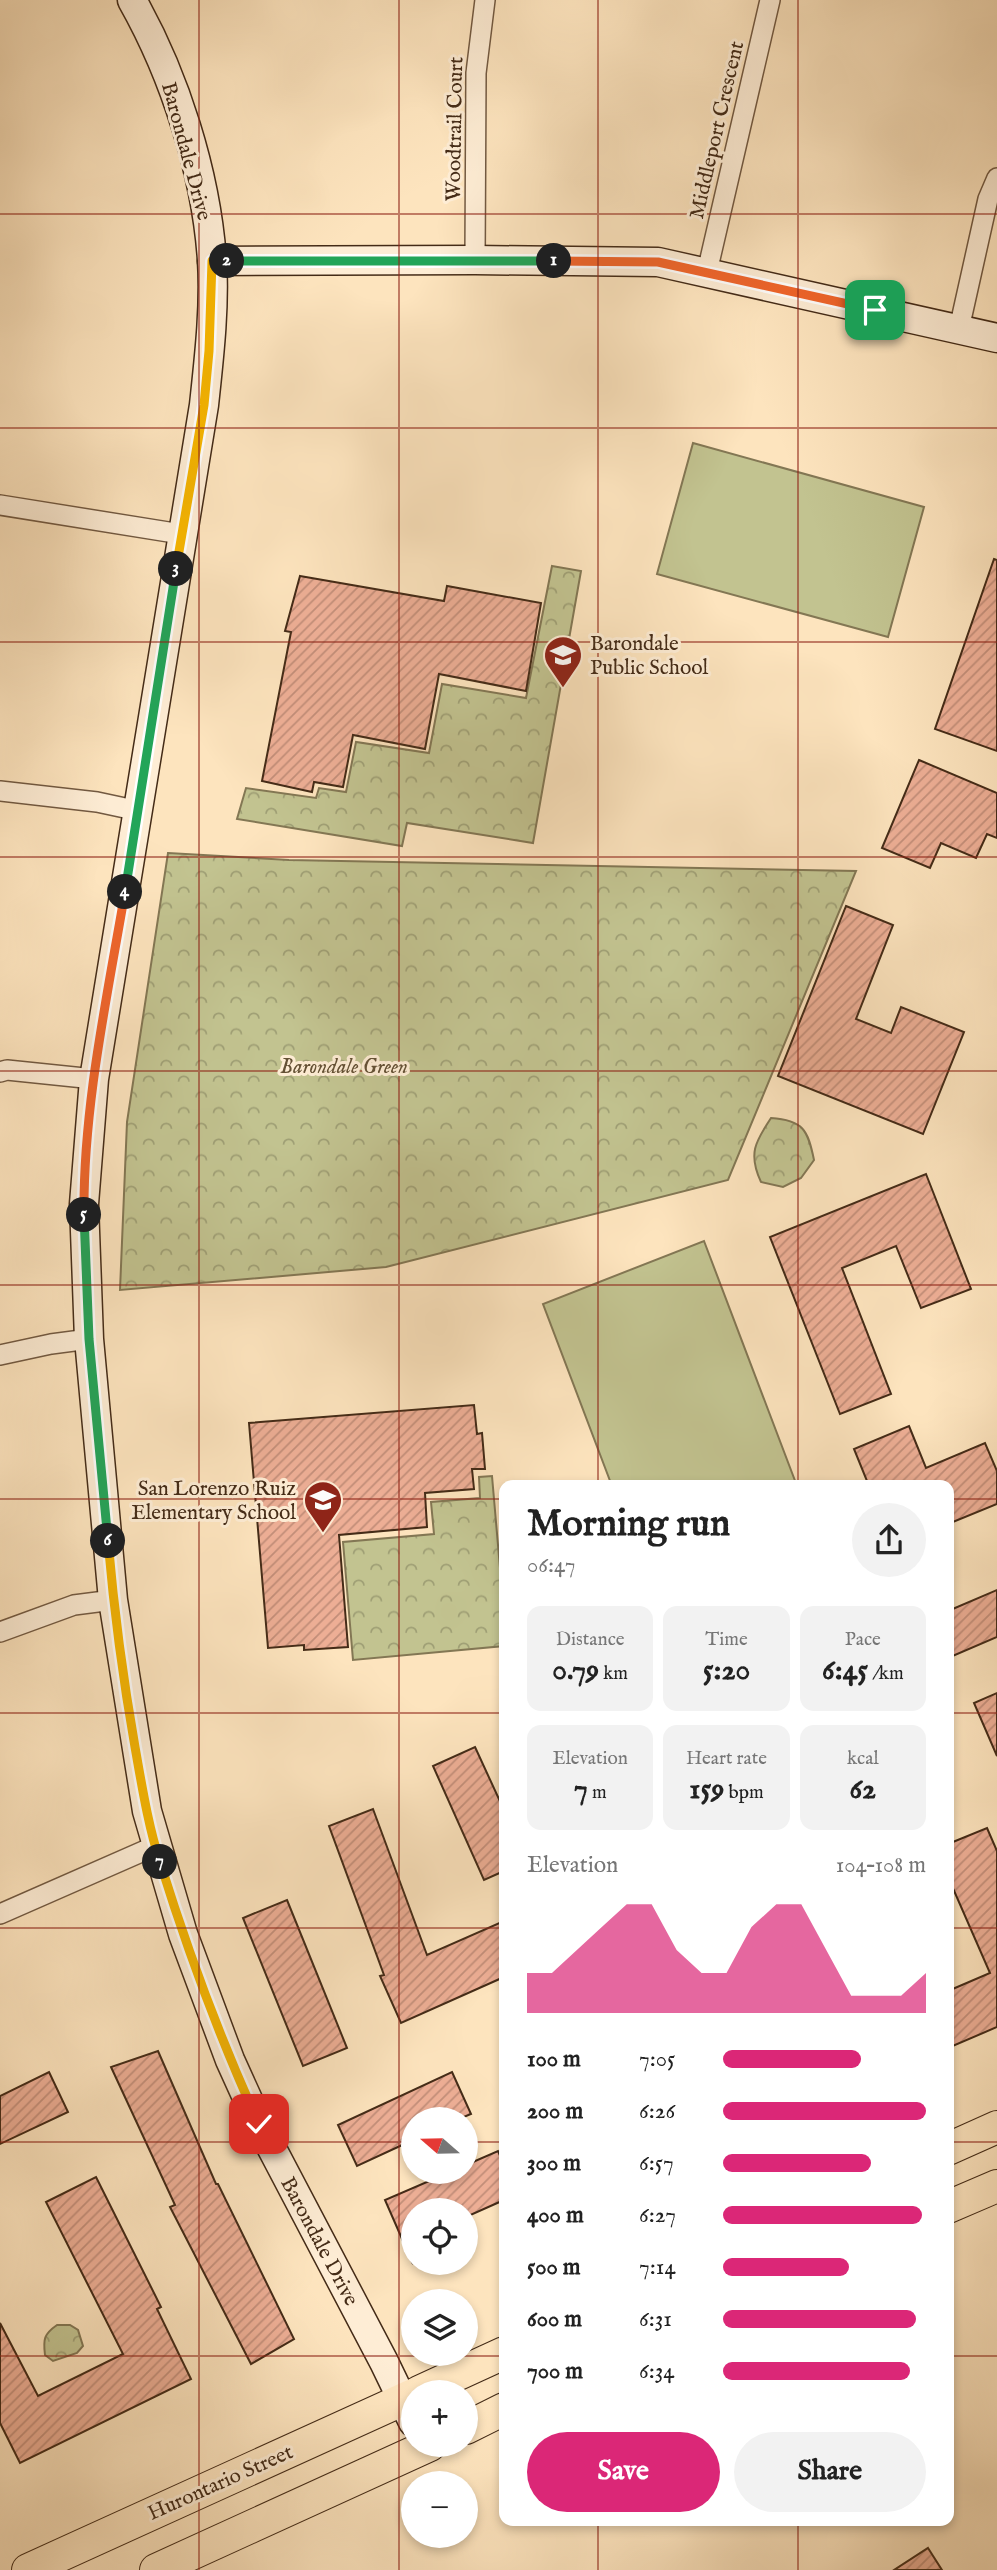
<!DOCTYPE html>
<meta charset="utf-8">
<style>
:root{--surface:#fff;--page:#f2f2f2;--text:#222;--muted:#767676;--accent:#db2777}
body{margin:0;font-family:"IM FELL English",serif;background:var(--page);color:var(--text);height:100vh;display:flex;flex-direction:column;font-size:26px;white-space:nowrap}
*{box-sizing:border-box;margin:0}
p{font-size:23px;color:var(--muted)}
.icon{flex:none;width:38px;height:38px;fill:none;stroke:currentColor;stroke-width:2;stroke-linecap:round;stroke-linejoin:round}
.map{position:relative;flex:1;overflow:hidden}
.side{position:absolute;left:499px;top:1480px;width:455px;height:1046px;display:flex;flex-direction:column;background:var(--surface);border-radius:14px;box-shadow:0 4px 10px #0003}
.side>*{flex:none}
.needle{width:46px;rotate:290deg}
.buttons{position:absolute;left:401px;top:2107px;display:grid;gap:14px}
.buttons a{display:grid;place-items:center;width:77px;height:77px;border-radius:50%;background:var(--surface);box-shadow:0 4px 10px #0003;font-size:35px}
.pin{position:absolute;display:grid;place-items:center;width:60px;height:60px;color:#fff;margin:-30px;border-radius:14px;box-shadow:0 4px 10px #0006}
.km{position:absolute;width:35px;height:35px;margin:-18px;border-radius:50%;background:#222;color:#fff;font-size:19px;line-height:35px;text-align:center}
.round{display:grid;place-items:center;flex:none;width:74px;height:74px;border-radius:37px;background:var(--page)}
.overview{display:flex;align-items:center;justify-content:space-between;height:119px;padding:0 28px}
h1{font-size:38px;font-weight:800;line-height:52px}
.stats{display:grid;grid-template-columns:repeat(3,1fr);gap:10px;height:119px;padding:7px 28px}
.stats div{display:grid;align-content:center;border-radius:14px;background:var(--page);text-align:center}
.stats b{font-size:30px;font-weight:800}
.stats small{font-size:19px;font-weight:400}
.stats p{font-size:19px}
.chart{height:196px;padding:14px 28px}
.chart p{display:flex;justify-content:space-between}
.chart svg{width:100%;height:126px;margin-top:7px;fill:var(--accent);opacity:.7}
.cta{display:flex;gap:14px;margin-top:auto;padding:14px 28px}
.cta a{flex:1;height:80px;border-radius:42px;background:var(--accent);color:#fff;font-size:28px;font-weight:800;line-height:80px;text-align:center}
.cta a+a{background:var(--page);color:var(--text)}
ul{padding:0 28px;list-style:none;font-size:23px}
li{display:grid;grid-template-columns:112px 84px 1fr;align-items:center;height:52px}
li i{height:18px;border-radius:9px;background:var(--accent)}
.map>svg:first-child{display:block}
.grass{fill:#c2c390;stroke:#837754;stroke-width:2}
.park{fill:url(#park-crowns);stroke:#837754;stroke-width:2}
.building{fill:url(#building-hatch);stroke:#442b17;stroke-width:2}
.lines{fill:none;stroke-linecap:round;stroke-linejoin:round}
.street-casing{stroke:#725941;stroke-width:22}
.secondary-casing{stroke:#442b17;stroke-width:31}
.primary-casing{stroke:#442b17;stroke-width:34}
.street{stroke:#feedd5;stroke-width:19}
.secondary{stroke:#feedd5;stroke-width:28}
.primary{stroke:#fde4be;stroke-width:32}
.split-1-casing{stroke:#fff;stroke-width:14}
.split-2-casing{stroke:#fff;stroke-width:14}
.split-3-casing{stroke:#fff;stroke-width:14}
.split-4-casing{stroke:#fff;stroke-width:14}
.split-5-casing{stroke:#fff;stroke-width:14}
.split-6-casing{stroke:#fff;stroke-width:14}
.split-7-casing{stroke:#fff;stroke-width:14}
.split-8-casing{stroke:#fff;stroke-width:14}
.split-1{stroke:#f0652b;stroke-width:9}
.split-2{stroke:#22a559;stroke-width:9}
.split-3{stroke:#f5b400;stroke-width:9}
.split-4{stroke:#22a559;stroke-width:9}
.split-5{stroke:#f0652b;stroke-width:9}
.split-6{stroke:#22a559;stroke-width:9}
.split-7{stroke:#f5b400;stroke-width:9}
.split-8{stroke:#f5b400;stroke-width:9}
.grid{fill:none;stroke:#8f2418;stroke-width:2;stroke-opacity:0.55}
.labels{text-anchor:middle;stroke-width:6;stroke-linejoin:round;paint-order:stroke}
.street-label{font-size:21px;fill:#442b17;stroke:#feedd5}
.poi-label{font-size:21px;fill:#442b17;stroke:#feedd5;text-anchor:start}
.park-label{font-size:21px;font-style:italic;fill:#645135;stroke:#feedd5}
</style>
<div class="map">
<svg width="997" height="2570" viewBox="0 0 997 2570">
<defs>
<pattern id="park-crowns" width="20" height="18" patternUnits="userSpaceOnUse" patternTransform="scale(1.75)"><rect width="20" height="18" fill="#c2c390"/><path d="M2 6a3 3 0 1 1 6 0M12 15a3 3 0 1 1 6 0" fill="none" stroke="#9f9f75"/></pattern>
<pattern id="building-hatch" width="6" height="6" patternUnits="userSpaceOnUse" patternTransform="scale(1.75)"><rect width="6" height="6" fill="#edae95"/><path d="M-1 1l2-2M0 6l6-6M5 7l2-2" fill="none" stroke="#c28e79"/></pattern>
</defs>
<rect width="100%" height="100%" fill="#fde4be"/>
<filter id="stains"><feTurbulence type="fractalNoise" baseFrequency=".00286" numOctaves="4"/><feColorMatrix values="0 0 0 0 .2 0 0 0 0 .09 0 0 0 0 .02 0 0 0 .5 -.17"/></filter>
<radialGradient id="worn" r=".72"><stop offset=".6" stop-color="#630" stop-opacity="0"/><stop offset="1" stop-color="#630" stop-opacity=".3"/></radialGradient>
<g class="grass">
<path d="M693,443L924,507L888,637L657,574Z"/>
<path d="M704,1241L797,1486H612L543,1304Z"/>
</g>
<g class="park">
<path d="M552,566L581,571L533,843L407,823L402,846L237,819L246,788L316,798L319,788L346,792L356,742L429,753L442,684L526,698Z"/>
<path d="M168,853L289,860L856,871L728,1180L386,1267L120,1290L127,1122Z"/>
<path d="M771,1118C803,1120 808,1130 814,1160L801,1178L783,1187L761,1182C748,1154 755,1142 771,1118Z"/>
<path d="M492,1476L504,1614V1646L353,1660L343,1542L434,1534L431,1502L480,1498L479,1477Z"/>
<path d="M57,2325H70L78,2330L83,2346L77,2353L53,2361L45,2355C43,2339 44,2334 57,2325Z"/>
</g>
<g class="building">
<path d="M994,559L997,560V751L935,729Z"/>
<path d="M300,576L444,601L447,586L541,603L526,691L439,674L425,749L353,735L343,787L314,782L312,792L262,781L291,632L285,631Z"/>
<path d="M919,760L997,793V838L987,834L976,858L941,843L930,868L882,848Z"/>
<path d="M846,906L893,925L856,1019L891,1033L901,1007L964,1032L923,1134L778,1076Z"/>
<path d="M926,1174L971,1289L921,1308L896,1246L842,1268L891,1394L840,1414L770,1237Z"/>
<path d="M474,1405L477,1434L482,1433L485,1469H472L474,1489L425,1493L427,1527L339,1535L348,1647L304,1650V1645L268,1648L249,1423Z"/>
<path d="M909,1426L926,1468L985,1443L997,1471V1504L948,1524V1486H869L854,1449Z"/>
<path d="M997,1590V1637L948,1658V1611Z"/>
<path d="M997,1693V1756L974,1703Z"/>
<path d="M475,1747L504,1810V1871L484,1880L433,1766Z"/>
<path d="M373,1809L427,1955L504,1921V1977L401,2023L380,1976L384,1975L329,1826Z"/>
<path d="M987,1828L997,1851V2027L948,2048V1991L990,1973L948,1877V1844Z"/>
<path d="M287,1900L347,2048L303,2066L243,1918Z"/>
<path d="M158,2051L216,2184H218L294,2339L251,2364L170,2207L175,2205L111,2067Z"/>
<path d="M49,2072L68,2112L0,2144V2096Z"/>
<path d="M452,2072L471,2114L459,2119H413V2140L357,2166L338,2125Z"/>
<path d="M498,2151L504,2166V2200L466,2217V2210H413V2264L385,2200L450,2172H466V2165Z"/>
<path d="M96,2177L161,2307L157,2309L191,2379L20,2463L0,2423V2323L38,2396L123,2354L46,2202Z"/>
<path d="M928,2548L942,2570H894Z"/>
</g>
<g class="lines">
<defs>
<g id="street">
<path d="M475,260L476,73L485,0"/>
<path d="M707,272L770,0"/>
<path d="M959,329L988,199L997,178"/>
<path d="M0,505L181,534"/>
<path d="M0,791L97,802L139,811"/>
<path d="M0,1072L7,1070L94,1079"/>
<path d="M0,1355L51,1344L89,1339"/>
<path d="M0,1632L74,1605L113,1600"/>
<path d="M0,1914L155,1846"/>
</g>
<g id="secondary">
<path d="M132,0C175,76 206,173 212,260C215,308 209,358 204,405L94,1079L84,1204L89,1339L113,1600L147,1811L183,1934L230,2060L259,2124L384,2362L413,2422"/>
<path d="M212,261L475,260L658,262L997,338"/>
</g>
<g id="primary">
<path d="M948,2149L997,2127"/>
<path d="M948,2207L997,2186"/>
<path d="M419,2392L504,2353"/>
<path d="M466,2428L504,2409"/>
<path d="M28,2570L413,2395"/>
<path d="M156,2570L430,2445"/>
</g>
</defs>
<use href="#street" class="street-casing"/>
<use href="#secondary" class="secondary-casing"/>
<use href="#primary" class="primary-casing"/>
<use href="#street" class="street"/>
<use href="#secondary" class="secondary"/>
<use href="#primary" class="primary"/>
</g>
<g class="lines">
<defs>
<path id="split-1" d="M554,261L658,262L875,310"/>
<path id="split-2" d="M227,261H554"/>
<path id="split-3" d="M176,569L204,405L209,351L212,261H227"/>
<path id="split-4" d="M125,892L176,569"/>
<path id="split-5" d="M84,1215C83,1107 107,998 125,892"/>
<path id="split-6" d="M84,1215L89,1339L108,1541"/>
<path id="split-7" d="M108,1541C114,1610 123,1679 135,1747C142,1786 148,1825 160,1862"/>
<path id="split-8" d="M160,1862C188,1952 220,2039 259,2124"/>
</defs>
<use href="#split-1" class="split-1-casing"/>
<use href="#split-2" class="split-2-casing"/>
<use href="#split-3" class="split-3-casing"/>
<use href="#split-4" class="split-4-casing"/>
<use href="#split-5" class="split-5-casing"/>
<use href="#split-6" class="split-6-casing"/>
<use href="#split-7" class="split-7-casing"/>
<use href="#split-8" class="split-8-casing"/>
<use href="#split-1" class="split-1"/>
<use href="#split-2" class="split-2"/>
<use href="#split-3" class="split-3"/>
<use href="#split-4" class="split-4"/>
<use href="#split-5" class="split-5"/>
<use href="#split-6" class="split-6"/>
<use href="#split-7" class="split-7"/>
<use href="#split-8" class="split-8"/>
</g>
<path class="grid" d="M199,0V2570M399,0V2570M598,0V1486M798,0V1486M0,214H997M0,428H997M0,642H997M0,857H997M0,1071H997M0,1285H997M0,1499H504M948,1499H997M0,1713H504M948,1713H997M0,1928H504M948,1928H997M0,2142H413M466,2142H504M948,2142H997M0,2356H504M948,2356H997M598,2522V2570M798,2522V2570"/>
<defs>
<symbol id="school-pin" viewBox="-11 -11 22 30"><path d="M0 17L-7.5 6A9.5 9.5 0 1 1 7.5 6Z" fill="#8f2418" stroke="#feedd5"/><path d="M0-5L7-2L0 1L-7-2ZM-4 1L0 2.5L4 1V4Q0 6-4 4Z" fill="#fff"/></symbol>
</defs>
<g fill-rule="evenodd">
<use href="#school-pin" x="541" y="633" width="44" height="60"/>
<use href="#school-pin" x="301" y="1478" width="44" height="60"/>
</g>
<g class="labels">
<g class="street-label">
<text transform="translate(454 129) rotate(-89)" y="7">Woodtrail Court</text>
<text transform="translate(716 130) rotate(-77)" y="7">Middleport Crescent</text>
<text transform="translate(187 151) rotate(75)" y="7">Barondale Drive</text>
<text transform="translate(320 2241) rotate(62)" y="7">Barondale Drive</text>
<text transform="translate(220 2482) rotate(-24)" y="7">Hurontario Street</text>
</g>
<g class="poi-label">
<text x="590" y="650">Barondale<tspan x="590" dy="24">Public School</tspan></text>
<text x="296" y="1495" text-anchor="end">San Lorenzo Ruiz<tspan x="296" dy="24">Elementary School</tspan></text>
</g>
<g class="park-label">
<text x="344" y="1073">Barondale Green</text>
</g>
</g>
<rect width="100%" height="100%" filter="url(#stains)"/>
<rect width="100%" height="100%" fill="url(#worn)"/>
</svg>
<div class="buttons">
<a><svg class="needle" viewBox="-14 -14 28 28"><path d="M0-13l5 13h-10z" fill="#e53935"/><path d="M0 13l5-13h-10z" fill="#767676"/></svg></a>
<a><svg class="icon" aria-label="locate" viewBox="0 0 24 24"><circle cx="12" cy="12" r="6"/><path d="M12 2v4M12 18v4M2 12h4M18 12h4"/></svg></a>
<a><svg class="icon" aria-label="layers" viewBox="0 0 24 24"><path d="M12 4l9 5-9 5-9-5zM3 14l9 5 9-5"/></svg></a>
<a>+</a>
<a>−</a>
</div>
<div class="pin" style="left:875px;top:310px;background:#1e9e55"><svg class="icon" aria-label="arrive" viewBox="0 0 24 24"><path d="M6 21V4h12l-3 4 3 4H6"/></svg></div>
<div class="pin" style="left:259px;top:2124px;background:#d93025"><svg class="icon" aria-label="check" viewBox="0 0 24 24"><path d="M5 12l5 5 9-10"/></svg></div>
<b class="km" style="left:554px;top:261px">1</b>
<b class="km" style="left:227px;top:261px">2</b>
<b class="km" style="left:176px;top:569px">3</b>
<b class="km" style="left:125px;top:892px">4</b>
<b class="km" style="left:84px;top:1215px">5</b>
<b class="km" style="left:108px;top:1541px">6</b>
<b class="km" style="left:160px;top:1862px">7</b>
<section class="side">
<div class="overview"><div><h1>Morning run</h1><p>06:47</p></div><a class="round"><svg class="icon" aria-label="share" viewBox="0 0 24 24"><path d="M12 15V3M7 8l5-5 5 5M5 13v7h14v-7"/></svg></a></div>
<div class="stats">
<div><p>Distance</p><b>0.79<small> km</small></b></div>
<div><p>Time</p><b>5:20</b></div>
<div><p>Pace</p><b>6:45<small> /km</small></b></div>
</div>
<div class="stats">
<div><p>Elevation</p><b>7<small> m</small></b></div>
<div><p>Heart rate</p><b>159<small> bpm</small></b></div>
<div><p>kcal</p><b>62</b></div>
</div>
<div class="chart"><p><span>Elevation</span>104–108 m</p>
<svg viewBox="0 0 160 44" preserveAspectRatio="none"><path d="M0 44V30L10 30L20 22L30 14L40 6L50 6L60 22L70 30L80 30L90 14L100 6L110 6L120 22L130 38L140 38L150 38L160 30V44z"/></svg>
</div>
<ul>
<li><b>100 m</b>7:05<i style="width:68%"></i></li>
<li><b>200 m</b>6:26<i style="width:100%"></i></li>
<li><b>300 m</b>6:57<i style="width:73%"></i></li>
<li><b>400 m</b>6:27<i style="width:98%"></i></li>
<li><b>500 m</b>7:14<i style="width:62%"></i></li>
<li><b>600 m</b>6:31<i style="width:95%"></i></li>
<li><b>700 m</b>6:34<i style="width:92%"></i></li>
</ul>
<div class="cta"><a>Save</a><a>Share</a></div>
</section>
</div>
